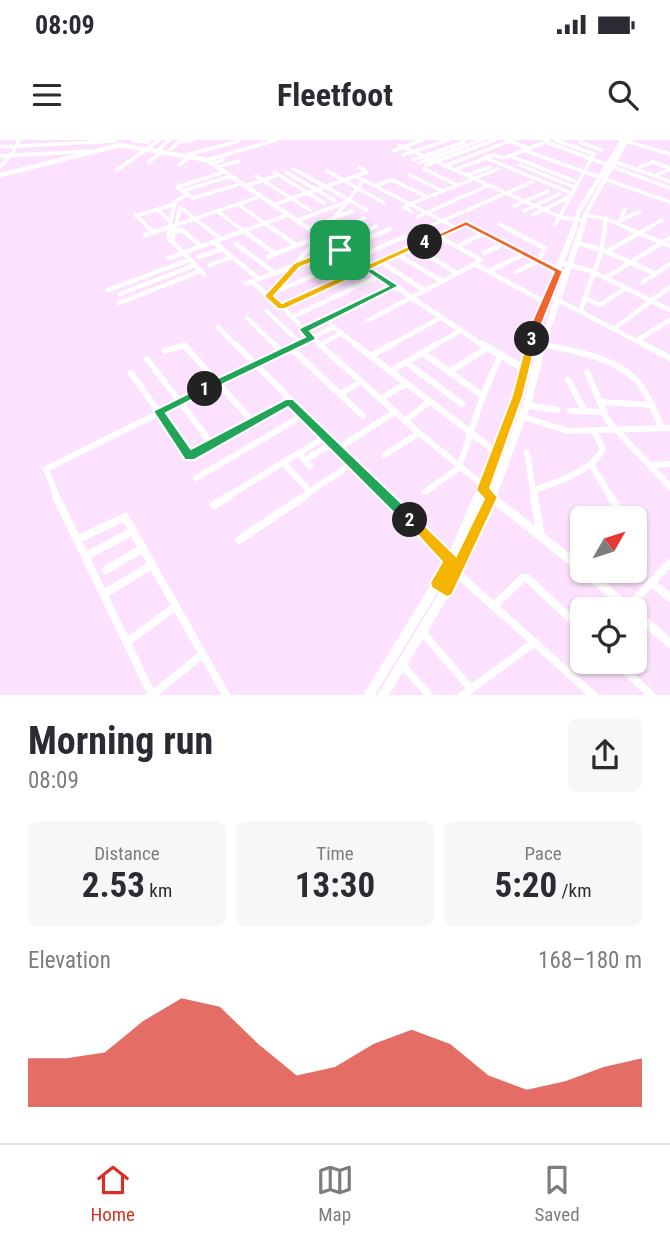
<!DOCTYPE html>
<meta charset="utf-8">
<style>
:root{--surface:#fff;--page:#f7f7f7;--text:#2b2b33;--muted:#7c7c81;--line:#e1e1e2;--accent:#d93025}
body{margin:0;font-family:"Roboto Condensed",sans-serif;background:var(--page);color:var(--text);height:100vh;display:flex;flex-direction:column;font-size:26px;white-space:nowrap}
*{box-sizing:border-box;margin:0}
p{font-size:23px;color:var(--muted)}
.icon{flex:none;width:38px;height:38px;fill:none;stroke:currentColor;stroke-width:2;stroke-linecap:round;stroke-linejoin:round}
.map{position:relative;height:555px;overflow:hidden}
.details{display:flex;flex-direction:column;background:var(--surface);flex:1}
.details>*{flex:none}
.needle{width:46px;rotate:51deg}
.controls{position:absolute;left:570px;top:366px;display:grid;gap:14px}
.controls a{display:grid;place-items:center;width:77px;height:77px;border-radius:10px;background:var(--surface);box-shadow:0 2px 5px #0004;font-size:35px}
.pin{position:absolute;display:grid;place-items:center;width:60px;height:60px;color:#fff;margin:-30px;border-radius:14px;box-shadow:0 4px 10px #0006}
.km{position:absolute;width:35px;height:35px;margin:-18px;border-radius:50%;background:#222;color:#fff;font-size:19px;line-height:35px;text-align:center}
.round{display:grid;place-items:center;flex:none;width:74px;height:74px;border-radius:10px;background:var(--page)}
.summary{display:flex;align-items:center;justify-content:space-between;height:119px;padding:0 28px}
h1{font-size:38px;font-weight:700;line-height:52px}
.metrics{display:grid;grid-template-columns:repeat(3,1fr);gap:10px;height:119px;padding:7px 28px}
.metrics div{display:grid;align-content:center;border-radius:10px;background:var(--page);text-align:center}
.metrics b{font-size:35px;font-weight:700}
.metrics small{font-size:19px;font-weight:400}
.metrics p{font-size:19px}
.chart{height:196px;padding:14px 28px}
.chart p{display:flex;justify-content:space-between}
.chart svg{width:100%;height:126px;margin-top:7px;fill:var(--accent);opacity:.7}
.status{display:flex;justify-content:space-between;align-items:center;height:49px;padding:0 35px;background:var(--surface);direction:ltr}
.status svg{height:19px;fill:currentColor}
header{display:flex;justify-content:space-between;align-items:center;height:91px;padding:0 28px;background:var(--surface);font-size:32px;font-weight:700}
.tab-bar{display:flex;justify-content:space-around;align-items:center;height:98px;border-top:2px solid var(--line);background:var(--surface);font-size:19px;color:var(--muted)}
.tab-bar a{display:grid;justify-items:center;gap:4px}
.tab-bar .on{color:var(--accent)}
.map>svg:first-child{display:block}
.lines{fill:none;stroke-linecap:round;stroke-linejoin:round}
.minor-far3{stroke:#fff;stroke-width:3.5}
.minor-far2{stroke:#fff;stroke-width:4.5}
.minor-far1{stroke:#fff;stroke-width:6}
.minor{stroke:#fff;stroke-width:8}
.tertiary-far3{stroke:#fff;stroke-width:4.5}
.tertiary-far2{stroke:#fff;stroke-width:5}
.tertiary-far1{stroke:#fff;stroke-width:7}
.tertiary{stroke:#fff;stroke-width:9}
.secondary-far3{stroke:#fff;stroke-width:4.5}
.secondary-far2{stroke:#fff;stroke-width:6}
.secondary-far1{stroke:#fff;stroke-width:8}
.secondary{stroke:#fff;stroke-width:10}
.split-1{fill:#22a559;stroke:#fff;stroke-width:2}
.split-2{fill:#22a559;stroke:#fff;stroke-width:2}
.split-3{fill:#f5b400;stroke:#fff;stroke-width:2}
.split-4{fill:#f0652b;stroke:#fff;stroke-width:2}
.split-5{fill:#f5b400;stroke:#fff;stroke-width:2}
</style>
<div class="status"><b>08:09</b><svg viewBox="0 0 49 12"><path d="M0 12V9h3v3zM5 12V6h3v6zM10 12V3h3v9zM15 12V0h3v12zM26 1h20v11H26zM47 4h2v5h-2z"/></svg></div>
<header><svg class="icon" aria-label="menu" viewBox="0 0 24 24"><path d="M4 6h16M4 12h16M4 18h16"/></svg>Fleetfoot<svg class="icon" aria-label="search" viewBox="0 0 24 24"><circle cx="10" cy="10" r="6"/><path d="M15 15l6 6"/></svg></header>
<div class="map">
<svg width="670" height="555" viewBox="0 0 670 555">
<rect width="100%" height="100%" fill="#fce2fe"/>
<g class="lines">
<g class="minor-far3">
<path d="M507,0L528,8"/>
<path d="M555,0L594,14L555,85"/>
<path d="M623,0L670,14"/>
<path d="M133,1L149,2"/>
<path d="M179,2L193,0"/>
<path d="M546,2L670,48"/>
<path d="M580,2L602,10"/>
<path d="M399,5L560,77L584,81"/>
<path d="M0,7L115,1"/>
<path d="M523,10L670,62"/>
<path d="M157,11L169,0"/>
<path d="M393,11L422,0"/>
<path d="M168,12L181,0"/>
<path d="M187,15L239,1"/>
<path d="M403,15L448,0"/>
<path d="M0,16L93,11"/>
<path d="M510,16L577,42"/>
<path d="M486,18L571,53"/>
<path d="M207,20L276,0"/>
<path d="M413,20L464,2"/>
<path d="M149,22L162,12"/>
<path d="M615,22L655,36"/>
<path d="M212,23L223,20"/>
<path d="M419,23L481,0"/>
<path d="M179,25L191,16"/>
<path d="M426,25L495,0"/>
<path d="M520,25L574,47"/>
<path d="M445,26L509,1"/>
<path d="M0,27L12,14L19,0"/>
<path d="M218,27L239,21"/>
<path d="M640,27L653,22L670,28"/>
<path d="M294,29L367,70"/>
<path d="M424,29L457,45"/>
<path d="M670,29L655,36L670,42"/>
<path d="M117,30L159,0"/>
<path d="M455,30L493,15L504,18L548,1"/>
<path d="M327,31L384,63"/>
<path d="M274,32L324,63"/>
<path d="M286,32L335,61"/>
<path d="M221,33L177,47L193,58L237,45"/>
<path d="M410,35L442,51"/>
<path d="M468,35L490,27"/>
<path d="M256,36L310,70"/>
<path d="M356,36L456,88"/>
<path d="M377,45L392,40L428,57L498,29"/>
<path d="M245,46L279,35"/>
<path d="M182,51L228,37"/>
<path d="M238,64L274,90"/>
<path d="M273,65L367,32L359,27"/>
<path d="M514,66L548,51"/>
<path d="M180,67L209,90"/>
<path d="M157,69L171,82"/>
<path d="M217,71L242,90"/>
<path d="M524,71L559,54"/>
<path d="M412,72L404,67L428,57"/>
<path d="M135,74L151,90"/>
<path d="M533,75L569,57"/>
<path d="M585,75L607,79L632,90"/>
<path d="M136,76L175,64"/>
<path d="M417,77L489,45"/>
<path d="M296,81L347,62"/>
<path d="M620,81L625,69"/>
<path d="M616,83L640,71"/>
<path d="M499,84L510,90"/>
<path d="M430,86L532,42"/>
<path d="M308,88L352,71"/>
<path d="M161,90L259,57"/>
<path d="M169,90L175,61L187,55"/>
<path d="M175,90L180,67"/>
<path d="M247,90L287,75"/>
<path d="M325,90L364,40"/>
<path d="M334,90L364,78"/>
<path d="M367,90L376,86"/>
<path d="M454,90L466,84L477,90"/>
<path d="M604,90L606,78"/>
<path d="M645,90L662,80"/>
</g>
<g class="minor-far2">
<path d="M149,88L153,92"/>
<path d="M170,88L168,97L204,134"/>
<path d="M207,88L221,99"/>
<path d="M240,88L275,114"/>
<path d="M272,88L296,105L316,99"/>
<path d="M473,88L558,131"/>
<path d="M506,88L545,108L539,121"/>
<path d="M627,88L670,106"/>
<path d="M174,92L182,90L201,106"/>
<path d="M145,95L167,88"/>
<path d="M320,95L339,88"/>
<path d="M438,96L481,120L475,124"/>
<path d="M169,100L173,98L175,88"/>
<path d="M214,102L259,139"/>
<path d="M578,103L605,111L656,134"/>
<path d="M236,104L275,133"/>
<path d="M331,104L372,88"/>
<path d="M462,104L484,93"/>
<path d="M413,107L457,133"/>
<path d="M340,110L390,89"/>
<path d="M606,112L648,88"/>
<path d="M484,113L505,103"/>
<path d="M398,115L442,141"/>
<path d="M199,117L222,109"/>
<path d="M268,117L297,105"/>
<path d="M169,118L252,88"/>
<path d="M381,122L424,150"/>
<path d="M562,123L594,132L670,170"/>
<path d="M210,125L232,117"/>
<path d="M489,131L524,114"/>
<path d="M516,132L538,121"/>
<path d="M605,138L670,98"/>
<path d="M252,142L281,167"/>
<path d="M643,142L670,124"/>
<path d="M246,144L338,109"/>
<path d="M108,150L189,120"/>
<path d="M275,152L404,97"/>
<path d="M120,154L195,125"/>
<path d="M547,154L646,206"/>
<path d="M269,156L326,88"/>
<path d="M584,158L600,165L626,148"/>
<path d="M119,163L201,131"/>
<path d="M581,169L601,112L605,88"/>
<path d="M267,171L300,203"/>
<path d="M292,177L379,136"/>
<path d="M247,178L276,206"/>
<path d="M367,181L475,124L544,162"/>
<path d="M299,184L282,166L458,88"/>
<path d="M331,185L358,206"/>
<path d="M218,187L236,206"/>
<path d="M615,188L670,147"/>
<path d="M638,200L670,180"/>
<path d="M542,204L549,206"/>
<path d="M320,205L342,193"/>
<path d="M296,206L333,187"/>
<path d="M321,206L304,190L394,146"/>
<path d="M389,206L442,177"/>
<path d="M434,206L461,190"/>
</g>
<g class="minor-far1">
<path d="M235,204L388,357"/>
<path d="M274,204L282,211"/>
<path d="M319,204L419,293L485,347"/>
<path d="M355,204L496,312"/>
<path d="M542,204C575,212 614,216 638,242C649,255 654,271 661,286"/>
<path d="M643,204L670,218"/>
<path d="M290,207L363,276"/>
<path d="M165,211L184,205L253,282"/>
<path d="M423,213L483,256L500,216"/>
<path d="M372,215L393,204"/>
<path d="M147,219L212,304"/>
<path d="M407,223L462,264"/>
<path d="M391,231L437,204"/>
<path d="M449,232L487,208"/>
<path d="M587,232L608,281L670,347"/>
<path d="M131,233L190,316L289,262"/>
<path d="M568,240L585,271"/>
<path d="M340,254L361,242"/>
<path d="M380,259L406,244"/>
<path d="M601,262L652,265"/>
<path d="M526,265L557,270"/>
<path d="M570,271L603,272"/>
<path d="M511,273L568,291L670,288"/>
<path d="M405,281L429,262"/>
<path d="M337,309L395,272"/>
<path d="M527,312L533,351"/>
<path d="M384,315L419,293"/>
<path d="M302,317L310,326"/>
<path d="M305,320L332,304"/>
<path d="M283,322L310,352"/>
<path d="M591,324L611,357"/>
<path d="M650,325L670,324"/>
<path d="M196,338L304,275"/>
<path d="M425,352L459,328L483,256"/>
<path d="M57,357L46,329L299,204"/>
<path d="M227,357L325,297"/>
<path d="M302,357L353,323"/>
<path d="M534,357L533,351C556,341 591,333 603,309L594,291"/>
</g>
<g class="minor">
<path d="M56,356L152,555"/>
<path d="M386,356L451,421"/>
<path d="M534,356L541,397"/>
<path d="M610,356L616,365"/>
<path d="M214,365L229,356"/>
<path d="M78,399L125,377L226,555"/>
<path d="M239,400L305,356"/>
<path d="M86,416L133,391"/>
<path d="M106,430L143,408"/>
<path d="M457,433L593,555"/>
<path d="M651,442L670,458"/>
<path d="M104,454L152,425"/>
<path d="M495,465L523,438H527L583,490"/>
<path d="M628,467L670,423"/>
<path d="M423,493L471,549"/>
<path d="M127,502L175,467"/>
<path d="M616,522L651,555"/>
<path d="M402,525L429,555"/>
<path d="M152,555L203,514"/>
<path d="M463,555L535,502"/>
</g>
<path class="tertiary-far3" d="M0,35L120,5L207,20L311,90"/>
<path class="tertiary-far2" d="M308,88L484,206"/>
<g class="tertiary-far1">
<path d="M482,204L533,234"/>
<path d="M483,350L492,357"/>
</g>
<g class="tertiary">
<path d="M490,356L583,430"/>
<path d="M583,430L630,469"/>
<path d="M635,473L670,503"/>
</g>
<g class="secondary-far3">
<path d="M573,90L579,71L623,0"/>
<path d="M582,90L586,73L625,3"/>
</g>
<g class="secondary-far2">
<path d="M529,206C539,165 561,128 574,88"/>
<path d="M542,206L582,88"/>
</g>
<g class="secondary-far1">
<path d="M479,357L517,256L530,204"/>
<path d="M492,357L528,261L542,204"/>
</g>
<g class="secondary">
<path d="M369,555L451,421L479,356"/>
<path d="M383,555L457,433L493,356"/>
</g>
</g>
<path class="split-1" d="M340,108L399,146L310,191L316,198L315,200L209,251H201V246L305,197L299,190L300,188L388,146L338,112Z"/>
<path class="split-2" d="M205,245L209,246V251L166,273L191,309L286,259H293L415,376V385H406L288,267L194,320H185L153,271Z"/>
<path class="split-3" d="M532,196L537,199L523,256L490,348L498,357L452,455L447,457L432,448L430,443L442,422L404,380L410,374L415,376L456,416L484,359L476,350L512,256L527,199Z"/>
<path class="split-4" d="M466,81L563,131L535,201L527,199L530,186L554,132L466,86L428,103L421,102Z"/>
<path class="split-5" d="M422,100L429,102L285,169H278L264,156L294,123L335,107L344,110L300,127L274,156L282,163Z"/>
</svg>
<div class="controls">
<a><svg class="needle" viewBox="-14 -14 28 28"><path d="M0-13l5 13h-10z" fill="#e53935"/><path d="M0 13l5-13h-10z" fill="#7c7c81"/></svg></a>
<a><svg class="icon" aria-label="locate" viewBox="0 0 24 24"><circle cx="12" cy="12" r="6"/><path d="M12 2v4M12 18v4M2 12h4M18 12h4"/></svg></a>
</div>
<div class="pin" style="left:340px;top:110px;background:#1e9e55"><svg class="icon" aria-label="arrive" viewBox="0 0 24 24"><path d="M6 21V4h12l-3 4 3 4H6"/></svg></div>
<b class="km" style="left:205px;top:249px">1</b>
<b class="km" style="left:410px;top:380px">2</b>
<b class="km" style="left:532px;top:199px">3</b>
<b class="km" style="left:425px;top:102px">4</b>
</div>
<section class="details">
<div class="summary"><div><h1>Morning run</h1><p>08:09</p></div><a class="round"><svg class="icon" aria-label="share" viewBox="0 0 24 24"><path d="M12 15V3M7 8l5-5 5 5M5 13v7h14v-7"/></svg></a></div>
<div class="metrics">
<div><p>Distance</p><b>2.53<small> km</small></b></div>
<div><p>Time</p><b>13:30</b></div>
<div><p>Pace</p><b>5:20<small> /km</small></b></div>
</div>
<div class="chart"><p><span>Elevation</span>168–180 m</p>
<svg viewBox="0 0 160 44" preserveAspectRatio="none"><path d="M0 44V27L10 27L20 25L30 14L40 6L50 9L60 22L70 33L80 30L90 22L100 17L110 22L120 33L130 38L140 35L150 30L160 27V44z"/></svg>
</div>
</section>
<nav class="tab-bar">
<a class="on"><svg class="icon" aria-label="home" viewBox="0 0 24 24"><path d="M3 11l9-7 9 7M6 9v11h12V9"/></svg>Home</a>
<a><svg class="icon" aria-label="map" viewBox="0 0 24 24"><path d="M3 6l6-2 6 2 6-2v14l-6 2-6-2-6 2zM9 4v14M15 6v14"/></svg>Map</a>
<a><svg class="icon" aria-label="saved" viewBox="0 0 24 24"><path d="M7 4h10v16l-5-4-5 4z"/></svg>Saved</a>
</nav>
